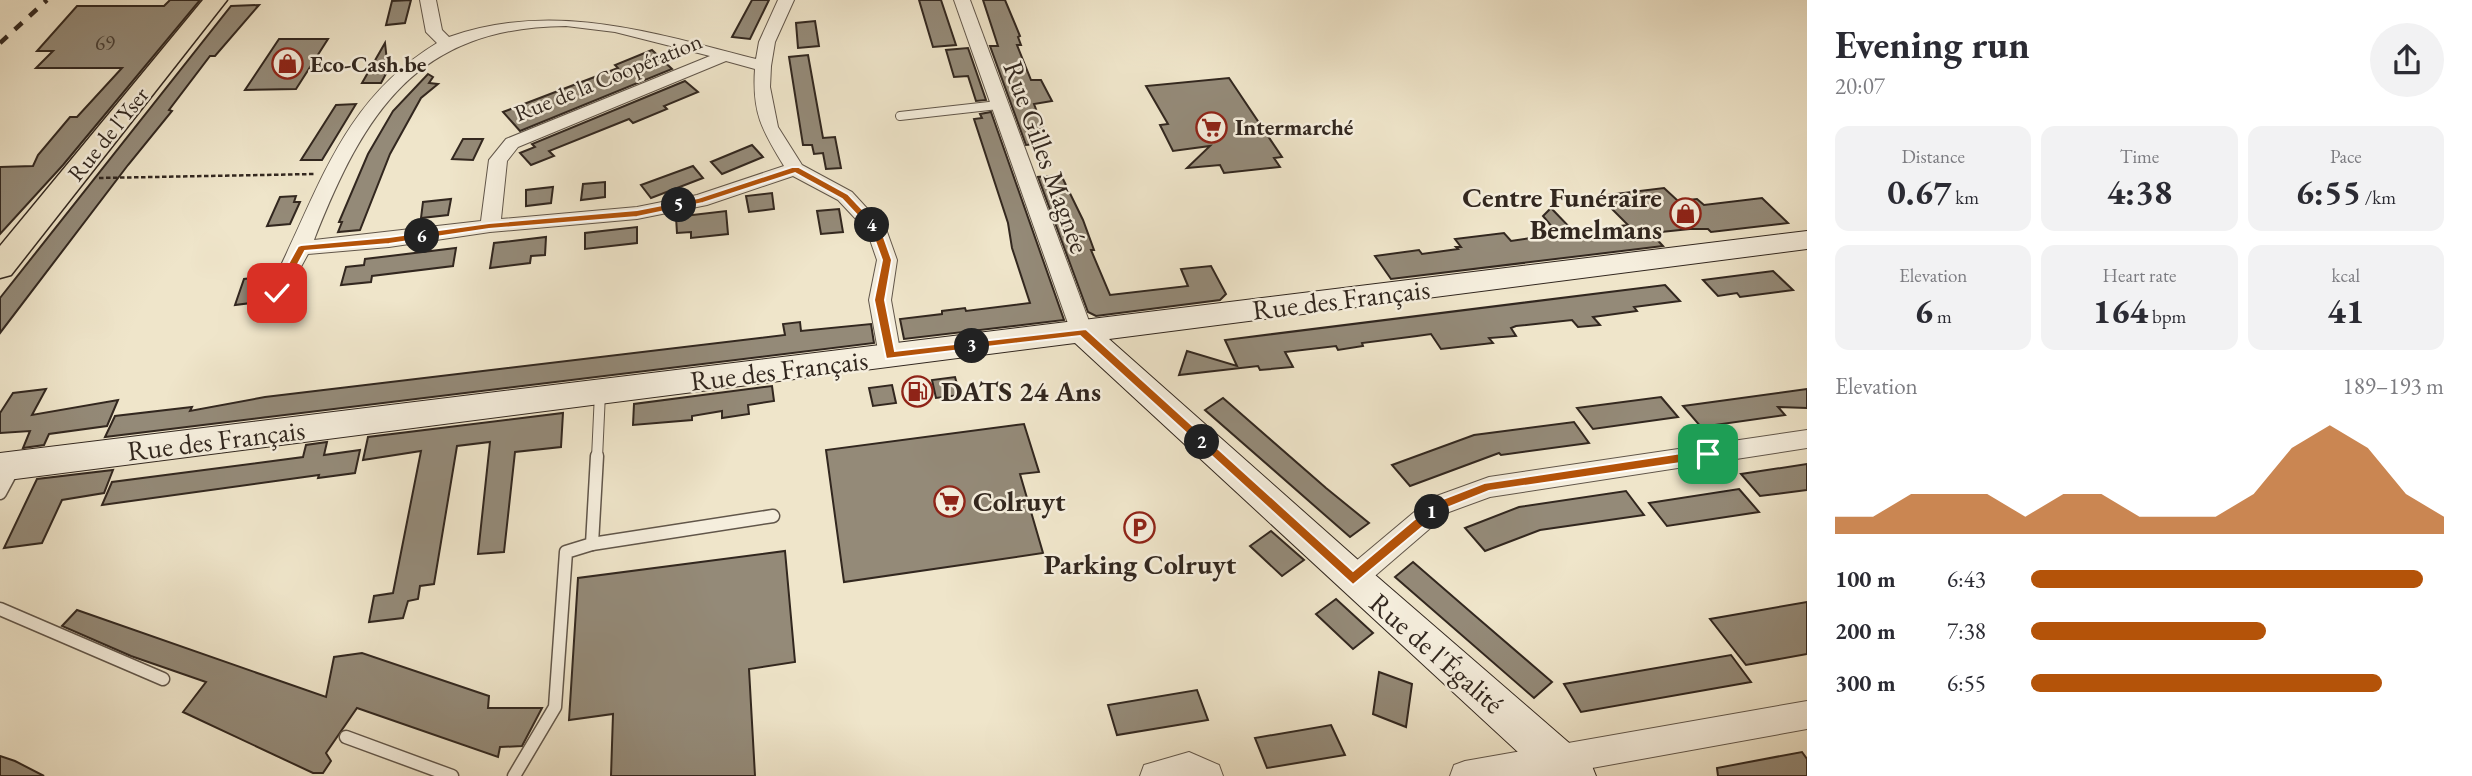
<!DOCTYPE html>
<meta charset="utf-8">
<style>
:root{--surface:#fff;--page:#f2f2f3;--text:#2b2b33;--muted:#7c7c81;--accent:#b45309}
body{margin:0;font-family:"EB Garamond",serif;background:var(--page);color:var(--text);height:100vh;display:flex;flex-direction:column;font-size:26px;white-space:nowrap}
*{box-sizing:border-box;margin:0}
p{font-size:23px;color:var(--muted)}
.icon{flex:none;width:38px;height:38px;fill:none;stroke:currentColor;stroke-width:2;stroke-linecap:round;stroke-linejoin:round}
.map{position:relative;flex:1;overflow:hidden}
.side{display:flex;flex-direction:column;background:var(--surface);width:665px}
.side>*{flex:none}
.pin{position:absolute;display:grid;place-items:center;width:60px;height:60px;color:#fff;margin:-30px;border-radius:14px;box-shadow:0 4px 10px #0006}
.km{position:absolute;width:35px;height:35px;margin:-18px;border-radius:50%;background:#222;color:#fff;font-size:19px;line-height:35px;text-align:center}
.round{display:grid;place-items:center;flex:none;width:74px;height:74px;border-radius:37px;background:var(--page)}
.headline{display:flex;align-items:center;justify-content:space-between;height:119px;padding:0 28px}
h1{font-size:38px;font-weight:700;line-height:52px}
.figures{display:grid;grid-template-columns:repeat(3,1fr);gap:10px;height:119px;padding:7px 28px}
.figures div{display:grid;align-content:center;border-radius:14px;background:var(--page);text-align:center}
.figures b{font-size:35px;font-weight:700}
.figures small{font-size:19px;font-weight:400}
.figures p{font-size:19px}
.chart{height:196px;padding:14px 28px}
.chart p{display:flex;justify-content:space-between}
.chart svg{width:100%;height:126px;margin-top:7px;fill:var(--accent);opacity:.7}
ul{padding:0 28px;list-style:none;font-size:23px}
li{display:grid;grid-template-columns:112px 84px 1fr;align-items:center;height:52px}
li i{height:18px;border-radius:9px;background:var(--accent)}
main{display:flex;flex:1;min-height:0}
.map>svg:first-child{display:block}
.building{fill:#948a78;stroke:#32271f;stroke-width:2}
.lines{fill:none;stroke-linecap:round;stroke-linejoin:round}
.lane-far2-casing{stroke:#61564a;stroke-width:10}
.lane-far1-casing{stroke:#61564a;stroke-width:12}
.lane-casing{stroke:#61564a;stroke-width:15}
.street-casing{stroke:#61564a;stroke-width:2}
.secondary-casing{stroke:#32271f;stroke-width:2}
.primary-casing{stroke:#32271f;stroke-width:3}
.path{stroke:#32271f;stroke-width:2.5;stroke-dasharray:4.5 2.5;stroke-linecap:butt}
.lane-far2{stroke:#f5eedd;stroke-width:8}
.lane-far1{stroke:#f5eedd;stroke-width:10}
.lane{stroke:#f5eedd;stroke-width:12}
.street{fill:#f5eedd;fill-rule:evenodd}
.secondary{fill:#f5eedd;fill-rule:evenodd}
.primary{fill:#efe5ca;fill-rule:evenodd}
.rail{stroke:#32271f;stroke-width:4.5;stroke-dasharray:10 10;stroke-linecap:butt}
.route{fill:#b45309;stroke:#fff;stroke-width:2}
.labels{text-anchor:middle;stroke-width:5;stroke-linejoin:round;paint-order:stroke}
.far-number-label{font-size:21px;fill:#4a4035}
.far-poi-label{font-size:23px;font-weight:bold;fill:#32271f;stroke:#f5eedd;text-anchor:start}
.far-street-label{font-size:23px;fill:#32271f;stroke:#f5eedd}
.street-label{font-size:28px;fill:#32271f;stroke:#f5eedd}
.poi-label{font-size:28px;font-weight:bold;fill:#32271f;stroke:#f5eedd;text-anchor:start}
</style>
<main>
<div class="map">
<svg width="1807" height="776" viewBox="0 0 1807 776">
<rect width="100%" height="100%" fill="#efe5ca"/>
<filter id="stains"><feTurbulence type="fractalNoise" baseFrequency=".00286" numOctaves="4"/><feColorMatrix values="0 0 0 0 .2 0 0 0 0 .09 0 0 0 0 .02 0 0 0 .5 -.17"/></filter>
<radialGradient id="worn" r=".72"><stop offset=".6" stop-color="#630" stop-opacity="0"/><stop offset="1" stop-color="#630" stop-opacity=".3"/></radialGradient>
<g class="building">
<path d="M170,0H200L63,165L0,234V167L33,166L38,155L70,117H77L122,68H36L53,51H37L77,6H164Z"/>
<path d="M411,0L405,23L386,25L392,1Z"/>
<path d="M752,0H769L750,39L732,37Z"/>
<path d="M919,0H941L956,45L933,47Z"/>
<path d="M983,0H1005L1020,36L1018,37L1021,45H1017L1031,80H1041L1052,101L1034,104L1049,143L1026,145L990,46H998Z"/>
<path d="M259,5L215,56H210L169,110L172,111L128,165L0,333V298L231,6Z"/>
<path d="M815,21L819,46L798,48L796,23Z"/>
<path d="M279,39H328L296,89L245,90Z"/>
<path d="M385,43L388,70L381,83H362Z"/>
<path d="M968,48L986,100L976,101L968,76L954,77L946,50Z"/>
<path d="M652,50L672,69L520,131L503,112L618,68L615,65Z"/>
<path d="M808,55L823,138L835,137L841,168L826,169L823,153L814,154L812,145H803L789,57Z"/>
<path d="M428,74L433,77L429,83L438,84L421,98L390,154L360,230L338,232L342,222H339L368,154L393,111Z"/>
<path d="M1229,78L1282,157L1274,158L1280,167L1224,173L1220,165L1187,168L1210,146L1173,151L1160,125L1168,124L1146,86Z"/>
<path d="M685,81L698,92L664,106L667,109L633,123L629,119L549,151L554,156L531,165L520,153L535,147L532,144Z"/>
<path d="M356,104L322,160H301L336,105Z"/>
<path d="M991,112L1064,320L904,339L900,319L942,314V311L965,308L966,311L1030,303L1012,248L1008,223L974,119L982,118L980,114Z"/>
<path d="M463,139H483L473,160L452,159Z"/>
<path d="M752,145L763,157L722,174L711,162Z"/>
<path d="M693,166L703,178L651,198L641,185Z"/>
<path d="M1061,175L1083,220L1094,250H1091L1110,295L1188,286L1181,269L1211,266L1226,294L1220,300L1096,316L1088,312L1038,177Z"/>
<path d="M605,182V197L581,200L583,184Z"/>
<path d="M553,187L551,203L526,206V190Z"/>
<path d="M1664,188L1678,201L1697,199L1704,205L1762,198L1788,223L1711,232L1708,229H1690L1651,233L1663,246L1391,279L1375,256L1419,250L1422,254L1458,249L1456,247H1461L1455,239L1504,233L1511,241L1558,234L1543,216L1551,208L1574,232L1628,225L1599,196Z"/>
<path d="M772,193L774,209L749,212L746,196Z"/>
<path d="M296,196L294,202H300L290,224L267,226L280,197Z"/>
<path d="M451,199L448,215L421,218L423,202Z"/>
<path d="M839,209L843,232L821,234L817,211Z"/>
<path d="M726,211L728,234L691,238V232L677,233L676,217Z"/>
<path d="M637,227V243L585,249V233Z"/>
<path d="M546,237L545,255L531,256L530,263L490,268L494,243Z"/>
<path d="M456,248L453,266L372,276L371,282L341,285L346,267L364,265L365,259Z"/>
<path d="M1773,271L1793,290L1740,297L1737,293L1718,296L1703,280Z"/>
<path d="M268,276L259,302L235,305L244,279Z"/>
<path d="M1665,285L1680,301L1634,307L1637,311L1593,317L1600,325L1578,327L1572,320L1516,326L1511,328L1516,336L1489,338L1493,343L1441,349L1431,334L1417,336L1362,343L1363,346L1338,350L1336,346L1285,352L1293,367L1260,370L1258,366L1179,375L1187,351L1237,366L1225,340Z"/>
<path d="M800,322L801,331L871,324L874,343L105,437L115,416L192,407L190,411L265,397L785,335L783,324Z"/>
<path d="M955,377L960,395L936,398L932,380Z"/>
<path d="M892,385L896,403L873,406L869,388Z"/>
<path d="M772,386L774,401L748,405L749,414L722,418V411L692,416V420L633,425L634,404Z"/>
<path d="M46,389L32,415L118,400L107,426L49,434L44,445L23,448L30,431L0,433V413L13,393Z"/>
<path d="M1807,389V408L1778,407L1785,415L1701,427L1683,406Z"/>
<path d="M1661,397L1678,417L1593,429L1577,408Z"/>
<path d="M1223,398L1326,488L1369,523L1350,537L1205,410Z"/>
<path d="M563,413L561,447L515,452L504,552L478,554L490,442L457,446L434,584L420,586L418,599L408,601L403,618L369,622L374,596L393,593L421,451L363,460L368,437Z"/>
<path d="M1574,422L1589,443L1501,455L1499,453L1410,486L1392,465L1474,435Z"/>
<path d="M1024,424L1039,472L1020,474L1043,553L844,582L826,450Z"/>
<path d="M327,442L324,455L360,450L355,473L318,478L319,475L102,505L112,482L303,457L306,445Z"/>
<path d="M1807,464V490L1760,496L1741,474Z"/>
<path d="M113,470L104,493L62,500L42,543L4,548L37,479Z"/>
<path d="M1739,489L1759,512L1667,526L1649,503Z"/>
<path d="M1626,491L1644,515L1540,530L1485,551L1465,528L1519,507Z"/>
<path d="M1271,531L1304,560L1282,576L1250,546Z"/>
<path d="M785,551L795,662L749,669L755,776H611L613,714L569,720L578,578Z"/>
<path d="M1413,562L1473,614L1552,682L1534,698L1395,577Z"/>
<path d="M1336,599L1373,633L1353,649L1316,614Z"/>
<path d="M1807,602V654L1746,665L1710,619Z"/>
<path d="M77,610L326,697L334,657L362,653L489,696L488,708H542L522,746L500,747L498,757L357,708L326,753L331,761L323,773H313L183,712L206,682L131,656L62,626Z"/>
<path d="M1731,655L1751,682L1581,712L1564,684Z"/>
<path d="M1379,672L1412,684L1406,727L1373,714Z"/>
<path d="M1197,690L1208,720L1117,735L1108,705Z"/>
<path d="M1331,725L1345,755L1267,768L1255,738Z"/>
<path d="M1802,752L1807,759V776H1718L1717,768Z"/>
<path d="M0,756L15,761L44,776H0Z"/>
</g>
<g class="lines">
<defs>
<path id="lane-far2" d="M900,116L998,105"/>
<path id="lane-far1" d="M597,458L600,393"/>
<g id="lane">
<path d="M0,493L14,467"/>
<path d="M592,544L773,516"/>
<path d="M0,609L163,679"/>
<path d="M346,737L452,776"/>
<path d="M514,776L555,707L566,552L592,544L597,456"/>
</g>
<g id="street">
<path d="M420,0H436L442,30L449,37C553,0 654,33 756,59L759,42L778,0H794L775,42L771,66L770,87L778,127L802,165L852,192L886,229L897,260L891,300L901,356L898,362L890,364L882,362L879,356L869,300L877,260L867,231L838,200L793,176L707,205L637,219L490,232L389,247L308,254L284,298L277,300L270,298L267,293C318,197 337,104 437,43L426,32ZM566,26L615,32L710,56L506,139L489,160L481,221L314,240C364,113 416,27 566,26ZM726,61L755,69C752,113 762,130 784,166L697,195L637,207L501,219L507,161L518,147Z"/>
<path d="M954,0H970L1093,332L1090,338L1082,340L1074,338L1071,332Z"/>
<path d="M1807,430V448L1490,497L1449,512L1362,587L1353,591L1344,587L1340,579L1344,571L1431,498L1489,477Z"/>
<path d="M1807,701V729L1548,776H1450L1454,765L1465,761Z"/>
<path d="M1189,752L1219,765L1223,776H1140L1144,765Z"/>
</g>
<path id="secondary" d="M1807,231V249L1109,339L1366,567L1590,761L1596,776H1544L1075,343L0,481V453Z"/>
<path id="primary" d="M203,0H227L11,275L0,278V246Z"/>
</defs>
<use href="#lane-far2" class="lane-far2-casing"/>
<use href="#lane-far1" class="lane-far1-casing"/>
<use href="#lane" class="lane-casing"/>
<use href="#street" class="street-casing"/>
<use href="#secondary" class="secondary-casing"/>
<use href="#primary" class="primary-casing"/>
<path class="path" d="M99,178L315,174"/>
<use href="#lane-far2" class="lane-far2"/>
<use href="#lane-far1" class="lane-far1"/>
<use href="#lane" class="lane"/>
<use href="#street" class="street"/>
<use href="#secondary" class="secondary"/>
<use href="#primary" class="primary"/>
<path class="rail" d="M0,43L47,0"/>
</g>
<path class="route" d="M792,167H799L848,194L881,229L892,260L885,300L895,351L1086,329L1353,571L1435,502L1484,483L1708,449L1714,454L1708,459L1489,491L1444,509L1353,585L1080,336L886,359L874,300L882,260L871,230L842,199L795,173L703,203L637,217L489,229L389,244L305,251L281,296L272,293L298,246L301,245L389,237L489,223L637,210L698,198Z"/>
<defs>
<symbol id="shop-ring" viewBox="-11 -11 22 22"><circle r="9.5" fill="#f5eedd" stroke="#8f2418" stroke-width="1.5"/><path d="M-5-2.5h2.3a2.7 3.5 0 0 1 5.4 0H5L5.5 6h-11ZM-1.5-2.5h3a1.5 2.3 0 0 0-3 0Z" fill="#8f2418"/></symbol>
<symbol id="supermarket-ring" viewBox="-11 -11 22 22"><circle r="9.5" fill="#f5eedd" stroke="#8f2418" stroke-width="1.5"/><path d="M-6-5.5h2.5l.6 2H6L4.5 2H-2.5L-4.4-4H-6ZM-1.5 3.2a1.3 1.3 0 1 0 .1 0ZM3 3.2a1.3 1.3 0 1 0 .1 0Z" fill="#8f2418"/></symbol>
<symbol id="fuel-ring" viewBox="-11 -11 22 22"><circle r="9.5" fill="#f5eedd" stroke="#8f2418" stroke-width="1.5"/><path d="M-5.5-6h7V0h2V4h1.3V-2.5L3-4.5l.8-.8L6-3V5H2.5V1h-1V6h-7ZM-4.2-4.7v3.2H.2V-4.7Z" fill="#8f2418"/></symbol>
<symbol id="parking-ring" viewBox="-11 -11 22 22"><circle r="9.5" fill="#f5eedd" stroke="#8f2418" stroke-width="1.5"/><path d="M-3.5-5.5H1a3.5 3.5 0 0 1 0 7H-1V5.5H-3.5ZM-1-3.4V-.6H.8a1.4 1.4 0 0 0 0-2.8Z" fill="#8f2418"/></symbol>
</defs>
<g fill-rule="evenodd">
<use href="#shop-ring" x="270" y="46" width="35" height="35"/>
<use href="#supermarket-ring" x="1194" y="110" width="35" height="35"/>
<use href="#shop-ring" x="1668" y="196" width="35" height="35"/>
<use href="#fuel-ring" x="900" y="374" width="35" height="35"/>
<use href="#supermarket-ring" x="932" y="484" width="35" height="35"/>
<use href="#parking-ring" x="1122" y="510" width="35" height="35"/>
</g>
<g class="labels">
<g class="far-number-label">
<text x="105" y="50">69</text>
</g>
<g class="far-poi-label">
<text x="310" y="72">Eco-Cash.be</text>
<text x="1235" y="135">Intermarché</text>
</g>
<g class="far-street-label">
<text transform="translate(608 77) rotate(-22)" y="8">Rue de la Coopération</text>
<text transform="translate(108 134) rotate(-51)" y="8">Rue de l'Yser</text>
</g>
<g class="street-label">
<text transform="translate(1047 157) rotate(70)" y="10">Rue Gilles Magnée</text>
<text transform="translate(1341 299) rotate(-7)" y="10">Rue des Français</text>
<text transform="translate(779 370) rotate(-7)" y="10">Rue des Français</text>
<text transform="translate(216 440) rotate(-7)" y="10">Rue des Français</text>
<text transform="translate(1437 653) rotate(41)" y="10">Rue de l'Égalité</text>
</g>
<g class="poi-label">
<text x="1662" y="207" text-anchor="end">Centre Funéraire<tspan x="1662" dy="32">Bemelmans</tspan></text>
<text x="941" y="401">DATS 24 Ans</text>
<text x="973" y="511">Colruyt</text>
<text x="1140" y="574" text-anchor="middle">Parking Colruyt</text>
</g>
</g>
<rect width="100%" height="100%" filter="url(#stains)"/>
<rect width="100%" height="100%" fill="url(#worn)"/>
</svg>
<div class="pin" style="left:1708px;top:454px;background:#1e9e55"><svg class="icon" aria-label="arrive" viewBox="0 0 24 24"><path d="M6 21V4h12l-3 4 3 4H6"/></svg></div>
<div class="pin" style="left:277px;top:293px;background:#d93025"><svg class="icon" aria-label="check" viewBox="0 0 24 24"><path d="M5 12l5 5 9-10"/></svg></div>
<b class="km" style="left:1432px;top:512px">1</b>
<b class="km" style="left:1202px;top:442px">2</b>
<b class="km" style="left:972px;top:346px">3</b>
<b class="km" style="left:872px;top:225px">4</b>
<b class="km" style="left:679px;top:205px">5</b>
<b class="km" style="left:422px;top:236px">6</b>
</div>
<section class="side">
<div class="headline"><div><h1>Evening run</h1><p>20:07</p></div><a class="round"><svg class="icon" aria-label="share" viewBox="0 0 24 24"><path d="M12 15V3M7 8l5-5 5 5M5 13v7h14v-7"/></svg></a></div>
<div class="figures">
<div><p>Distance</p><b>0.67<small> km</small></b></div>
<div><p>Time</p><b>4:38</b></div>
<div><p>Pace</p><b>6:55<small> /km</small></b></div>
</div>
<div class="figures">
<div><p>Elevation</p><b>6<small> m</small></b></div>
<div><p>Heart rate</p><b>164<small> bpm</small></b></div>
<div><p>kcal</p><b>41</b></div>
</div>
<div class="chart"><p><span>Elevation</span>189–193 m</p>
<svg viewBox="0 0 160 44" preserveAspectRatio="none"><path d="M0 44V38L10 38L20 30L30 30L40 30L50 38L60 30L70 30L80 38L90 38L100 38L110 30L120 14L130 6L140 14L150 30L160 38V44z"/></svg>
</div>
<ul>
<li><b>100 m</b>6:43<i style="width:95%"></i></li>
<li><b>200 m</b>7:38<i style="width:57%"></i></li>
<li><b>300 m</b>6:55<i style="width:85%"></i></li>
</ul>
</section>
</main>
